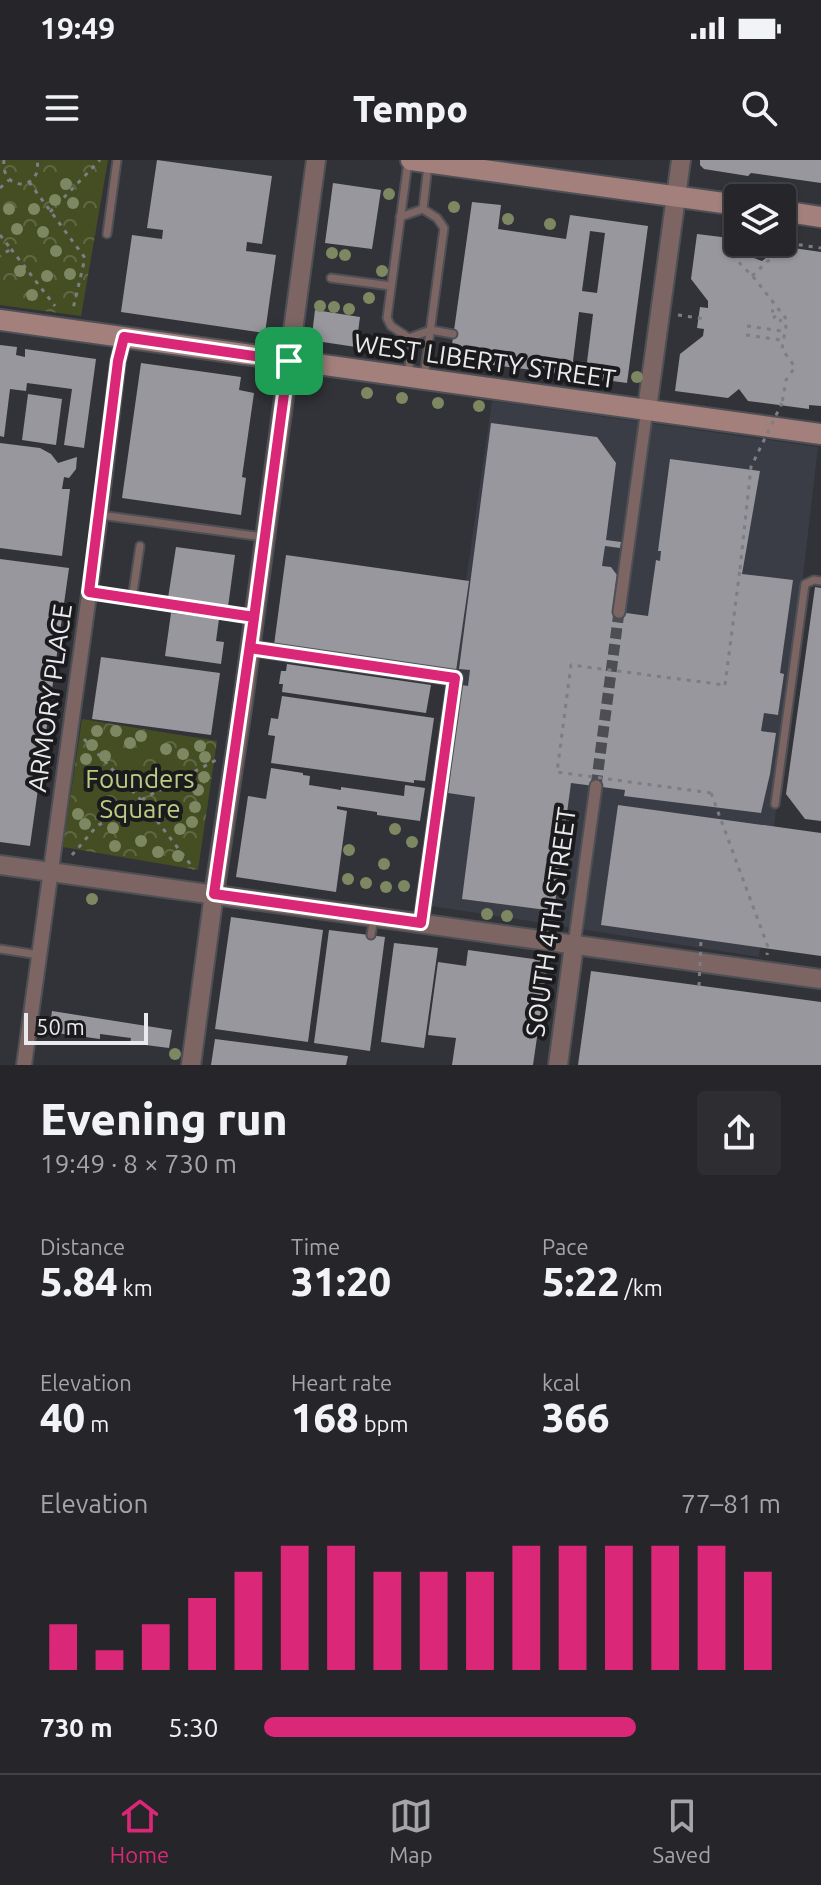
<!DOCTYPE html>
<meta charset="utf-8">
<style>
:root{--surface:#26262a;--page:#2e2e32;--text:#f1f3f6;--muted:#a4a5a8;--line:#424347;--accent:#db2777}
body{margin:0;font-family:Ubuntu,sans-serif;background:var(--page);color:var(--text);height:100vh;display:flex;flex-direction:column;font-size:30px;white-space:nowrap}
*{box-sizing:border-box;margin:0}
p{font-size:26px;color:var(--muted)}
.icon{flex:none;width:44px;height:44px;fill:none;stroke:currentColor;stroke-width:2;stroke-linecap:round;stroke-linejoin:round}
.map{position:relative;height:905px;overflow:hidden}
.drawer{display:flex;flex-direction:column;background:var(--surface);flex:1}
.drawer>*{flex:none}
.tools{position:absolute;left:724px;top:24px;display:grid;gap:16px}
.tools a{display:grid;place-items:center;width:72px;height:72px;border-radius:8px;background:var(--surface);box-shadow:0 2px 6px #0004,0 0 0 2px var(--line);font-size:40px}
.scale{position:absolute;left:24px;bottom:20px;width:124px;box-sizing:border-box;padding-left:8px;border:4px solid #e9eaed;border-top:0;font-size:22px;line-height:28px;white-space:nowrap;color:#e9eaed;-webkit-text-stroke:6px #1b1b1d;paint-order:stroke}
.pin{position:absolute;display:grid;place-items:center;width:68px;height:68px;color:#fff;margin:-34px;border-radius:16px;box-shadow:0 4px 12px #0006}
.round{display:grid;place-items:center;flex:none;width:84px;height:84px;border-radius:8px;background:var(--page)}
.headline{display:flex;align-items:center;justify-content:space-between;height:136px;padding:0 40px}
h1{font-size:44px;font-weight:800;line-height:60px}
.metrics{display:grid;grid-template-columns:repeat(3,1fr);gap:12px;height:136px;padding:8px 40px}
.metrics div{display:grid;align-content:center}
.metrics b{font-size:40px;font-weight:800}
.metrics small{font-size:22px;font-weight:400}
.metrics p{font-size:22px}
.chart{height:224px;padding:16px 40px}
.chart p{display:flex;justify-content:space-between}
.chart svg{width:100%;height:144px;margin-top:8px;stroke:var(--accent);stroke-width:6}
ul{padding:0 40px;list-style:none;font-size:26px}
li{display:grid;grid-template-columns:128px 96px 1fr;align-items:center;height:60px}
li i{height:20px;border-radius:10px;background:var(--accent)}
.status{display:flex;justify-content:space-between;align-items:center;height:56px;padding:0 40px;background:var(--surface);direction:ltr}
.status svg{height:22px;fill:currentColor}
header{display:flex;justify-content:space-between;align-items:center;height:104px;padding:0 40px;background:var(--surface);font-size:36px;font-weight:800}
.tabs{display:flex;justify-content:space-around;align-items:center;height:112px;border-top:2px solid var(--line);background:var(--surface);font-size:22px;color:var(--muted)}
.tabs a{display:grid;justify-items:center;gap:4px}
.tabs .active{color:var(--accent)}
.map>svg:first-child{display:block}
.built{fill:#3a3c46}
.park{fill:url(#park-crowns)}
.building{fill:#97979d;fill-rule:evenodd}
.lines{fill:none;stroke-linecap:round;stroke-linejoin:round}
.pedestrian-tunnel{stroke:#4d4e53;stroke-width:11;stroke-dasharray:11 5.5;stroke-linecap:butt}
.service-casing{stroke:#4f5055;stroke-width:11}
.pedestrian-casing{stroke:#4f5055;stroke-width:15}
.minor-casing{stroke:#4f5055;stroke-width:18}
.tertiary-casing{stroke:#4f5055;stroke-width:22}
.secondary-casing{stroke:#4f5055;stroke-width:24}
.path{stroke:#7d7e83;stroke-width:3;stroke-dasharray:4 6;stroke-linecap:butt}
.service{stroke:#7c6563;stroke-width:7}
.pedestrian{stroke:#7c6563;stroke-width:11}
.minor{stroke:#7c6563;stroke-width:14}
.tertiary{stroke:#7c6563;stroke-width:18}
.secondary{stroke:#a4807d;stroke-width:20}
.path-bridge{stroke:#7d7e83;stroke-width:3;stroke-dasharray:4 6;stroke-linecap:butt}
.tree{fill:#7d8762}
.route-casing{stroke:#fff;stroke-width:16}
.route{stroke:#db2777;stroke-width:10}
.labels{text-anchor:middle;stroke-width:8;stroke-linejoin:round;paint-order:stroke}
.street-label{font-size:26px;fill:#e9eaed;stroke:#1b1b1d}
.park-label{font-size:26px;fill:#bacc84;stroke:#1b1b1d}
</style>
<div class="status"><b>19:49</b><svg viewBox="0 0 49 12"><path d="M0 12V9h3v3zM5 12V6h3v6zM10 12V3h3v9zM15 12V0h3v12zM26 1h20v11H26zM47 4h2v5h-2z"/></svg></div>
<header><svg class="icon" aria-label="menu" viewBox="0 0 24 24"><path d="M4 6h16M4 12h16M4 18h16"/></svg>Tempo<svg class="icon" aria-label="search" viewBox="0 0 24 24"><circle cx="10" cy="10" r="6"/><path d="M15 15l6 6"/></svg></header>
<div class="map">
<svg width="821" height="905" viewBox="0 0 821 905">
<defs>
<pattern id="park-crowns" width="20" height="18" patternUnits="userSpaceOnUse" patternTransform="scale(2)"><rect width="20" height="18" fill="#454e23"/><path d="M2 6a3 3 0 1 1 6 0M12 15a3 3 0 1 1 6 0" fill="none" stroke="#606843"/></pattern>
</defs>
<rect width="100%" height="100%" fill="#323338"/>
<path class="built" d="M492,241L818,287L759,797L419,744Z"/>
<g class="park">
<path d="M0,0H108L81,156L0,145Z"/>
<path d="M82,559L217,581L198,710L63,687Z"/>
</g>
<g class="building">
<path d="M157,0L272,16L262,84L247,82L246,91L276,95L265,173L121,152L132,75L162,79L163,70L147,68Z"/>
<path d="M700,0H821V23L751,13L748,16L704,9L700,5Z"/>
<path d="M333,23L381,30L372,89L325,83Z"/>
<path d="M472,42L501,45L498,69L566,79L570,55L648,66L627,223L450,199ZM590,71L605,73L597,133L582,131ZM579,152L593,154L587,202L573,201Z"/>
<path d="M697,74L738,79V82H744L754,98L762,101L771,94L772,85L821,92V246L809,245V249L748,241L739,229L728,238L675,231L680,194L703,176L704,169L697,168L700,147L708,148V141L691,119Z"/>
<path d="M315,150L360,157L356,187L316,181L312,175Z"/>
<path d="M0,185L17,187L16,195L25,197V189L96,199L84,288L64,285L72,229L27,223L26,231L10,229L4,277L0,276Z"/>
<path d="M141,203L241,217L239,230L254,233L242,317L246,318L241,355L122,338Z"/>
<path d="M28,234L62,239L56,285L22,280Z"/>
<path d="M491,263L597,277L616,303L606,380L621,382L620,388L605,386L602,406L611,407L617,415L612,451L648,456L656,400L660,401L661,391H658L670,299L760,311L742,414L793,420L780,513L784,514L778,555L764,553L761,571L776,573L770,614L761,653L624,636L625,630L571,623L554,751L462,739L475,637L448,633L462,525L468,526L470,510L459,509Z"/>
<path d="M0,283L40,288L51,294L58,303L77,297L76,309L69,318L64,317L62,329H70L62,396L0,388Z"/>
<path d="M176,387L235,395L228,447L168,438Z"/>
<path d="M286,395L469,421L456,511L274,485Z"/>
<path d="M0,399L69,408L30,686L0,682Z"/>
<path d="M815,427L821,428V661L805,659L786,634Z"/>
<path d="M171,453L219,459L216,481L224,482L221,504L165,496Z"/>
<path d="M101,497L220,513L211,575L92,559Z"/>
<path d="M287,504L431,525L426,553L282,532L283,524H279L281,511H286Z"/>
<path d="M282,536L434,558L425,621L414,620V623L271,603L275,576L268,575L271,558L278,559Z"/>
<path d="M271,608L303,613V615L310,616L309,625L341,630V627L404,636L405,625L425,628L420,661L377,655V652L337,646V649L347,651L336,732L236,717L248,636L266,639Z"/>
<path d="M618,645L821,673V796L601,765Z"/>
<path d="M231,757L323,770L308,882L215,869Z"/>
<path d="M329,770L385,777L370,891L314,883Z"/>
<path d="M394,783L438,788L424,888L381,882Z"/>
<path d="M468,790L548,801L533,905H452L456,878L428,875L438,802L466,806Z"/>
<path d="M591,811L821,842V905H578Z"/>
<path d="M52,851L172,870L169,888L130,883L131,878L100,874V879L49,872Z"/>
<path d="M215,879L348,896L346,905H211Z"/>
</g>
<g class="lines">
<path class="pedestrian-tunnel" d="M596,626L619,452"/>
<defs>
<g id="service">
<path d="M408,2L387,158L391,166L409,178L412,186L408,213"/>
<path d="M400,57L423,49"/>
<path d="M107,74L117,0"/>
<path d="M331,118L391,126"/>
<path d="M409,178L431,170L453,174"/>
<path d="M424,217L444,68L437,58L423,49L428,5"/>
<path d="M100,355L264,377"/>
<path d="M89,432L253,457"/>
<path d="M132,439L140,386"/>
<path d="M775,644L805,424L814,420L821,421"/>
<path d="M371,775L374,758"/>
<path d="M0,789L39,795"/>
</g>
<g id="pedestrian">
<path d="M619,452L647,249"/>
<path d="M574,785L596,626"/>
</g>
<g id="minor">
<path d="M250,488L455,518L421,763"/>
<path d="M24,905L100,355L118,201L124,177"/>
</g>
<g id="tertiary">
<path d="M647,249L681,0"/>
<path d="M0,705L821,819"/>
<path d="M191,905L214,734L242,549L316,0"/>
<path d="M558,905L574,785"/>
</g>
<g id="secondary">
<path d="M411,0L738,45"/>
<path d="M782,51L821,57"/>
<path d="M0,160L821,274"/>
</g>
</defs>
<use href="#service" class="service-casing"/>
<use href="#pedestrian" class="pedestrian-casing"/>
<use href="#minor" class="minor-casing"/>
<use href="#tertiary" class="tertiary-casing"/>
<use href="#secondary" class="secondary-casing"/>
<g class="path">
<path d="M4,0C0,32 43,32 37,0"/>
<path d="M29,22L85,98L73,149"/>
<path d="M0,28L9,20"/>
<path d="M50,52L100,0"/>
<path d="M0,75L11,89L0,96"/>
<path d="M11,89L55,146"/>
<path d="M732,95L755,119L787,160L782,189L795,207L786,220L782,243"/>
<path d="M752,116L787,83L821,88"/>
<path d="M771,151H774"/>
<path d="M678,155L706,159"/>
<path d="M773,158L776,156"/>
<path d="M780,162L781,159"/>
<path d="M747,166L782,171"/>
<path d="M746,175L781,180"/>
<path d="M725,525L740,409"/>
<path d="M84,579L141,640L194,709"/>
<path d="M711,633L768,787L767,795"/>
<path d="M72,695L97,666L141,640L218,599"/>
</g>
<use href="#service" class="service"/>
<use href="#pedestrian" class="pedestrian"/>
<use href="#minor" class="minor"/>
<use href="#tertiary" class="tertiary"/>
<use href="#secondary" class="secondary"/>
<g class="path-bridge">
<path d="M740,409L751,307L782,243"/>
<path d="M711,633L557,612L571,505L725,525"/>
<path d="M699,826L701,779"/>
</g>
</g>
<g class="tree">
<circle cx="66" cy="24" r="6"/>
<circle cx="389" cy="34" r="6"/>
<circle cx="55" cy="40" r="6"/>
<circle cx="73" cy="43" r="6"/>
<circle cx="454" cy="47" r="6"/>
<circle cx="9" cy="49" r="6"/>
<circle cx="34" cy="49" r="6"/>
<circle cx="508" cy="59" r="6"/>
<circle cx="550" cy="64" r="6"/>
<circle cx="17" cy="69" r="6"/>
<circle cx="43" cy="72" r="6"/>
<circle cx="56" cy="91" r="6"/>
<circle cx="332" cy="93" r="6"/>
<circle cx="345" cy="95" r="6"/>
<circle cx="20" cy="111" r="6"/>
<circle cx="382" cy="111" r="6"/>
<circle cx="70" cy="114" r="6"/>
<circle cx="47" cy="116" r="6"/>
<circle cx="32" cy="135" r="6"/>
<circle cx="369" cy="138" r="6"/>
<circle cx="320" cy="146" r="6"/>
<circle cx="334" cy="147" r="6"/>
<circle cx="349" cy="149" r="6"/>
<circle cx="376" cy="184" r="6"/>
<circle cx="637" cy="217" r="6"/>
<circle cx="367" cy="233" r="6"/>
<circle cx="402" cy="238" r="6"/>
<circle cx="438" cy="243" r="6"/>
<circle cx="479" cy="246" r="6"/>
<circle cx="97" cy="571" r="6"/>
<circle cx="116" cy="571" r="6"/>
<circle cx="141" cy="576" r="6"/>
<circle cx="130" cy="583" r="6"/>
<circle cx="92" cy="585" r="6"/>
<circle cx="200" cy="586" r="6"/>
<circle cx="166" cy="589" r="6"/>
<circle cx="183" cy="594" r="6"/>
<circle cx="105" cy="596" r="6"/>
<circle cx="205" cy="597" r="6"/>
<circle cx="86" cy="599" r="6"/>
<circle cx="204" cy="617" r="6"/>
<circle cx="198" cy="630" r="6"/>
<circle cx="195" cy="647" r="6"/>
<circle cx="78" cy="654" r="6"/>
<circle cx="192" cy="662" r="6"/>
<circle cx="85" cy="664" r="6"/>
<circle cx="113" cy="668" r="6"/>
<circle cx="180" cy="669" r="6"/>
<circle cx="395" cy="669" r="6"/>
<circle cx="141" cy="681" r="6"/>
<circle cx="412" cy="682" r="6"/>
<circle cx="115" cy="686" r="6"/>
<circle cx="349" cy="690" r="6"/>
<circle cx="158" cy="692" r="6"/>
<circle cx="178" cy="696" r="6"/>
<circle cx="384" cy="704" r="6"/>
<circle cx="348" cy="719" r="6"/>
<circle cx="366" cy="723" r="6"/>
<circle cx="404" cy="726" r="6"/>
<circle cx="386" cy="727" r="6"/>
<circle cx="92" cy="739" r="6"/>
<circle cx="487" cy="754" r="6"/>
<circle cx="507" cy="756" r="6"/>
<circle cx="175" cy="894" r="6"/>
</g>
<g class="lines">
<defs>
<path id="route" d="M289,201L286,219C274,309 262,398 250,488L455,518L421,763L214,734L254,457L89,432L118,201L124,177L289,201"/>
</defs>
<use href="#route" class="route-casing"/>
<use href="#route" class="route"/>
</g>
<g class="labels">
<g class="street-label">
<text transform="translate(485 201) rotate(8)" y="9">WEST LIBERTY STREET</text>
<text transform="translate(50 538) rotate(-82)" y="9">ARMORY PLACE</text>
<text transform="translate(551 762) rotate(-82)" y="9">SOUTH 4TH STREET</text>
</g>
<g class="park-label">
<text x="140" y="628">Founders<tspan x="140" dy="30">Square</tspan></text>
</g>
</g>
</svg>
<div class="tools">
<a><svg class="icon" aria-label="layers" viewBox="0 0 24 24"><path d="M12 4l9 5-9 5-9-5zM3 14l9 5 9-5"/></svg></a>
</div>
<div class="scale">50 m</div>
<div class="pin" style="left:289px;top:201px;background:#1e9e55"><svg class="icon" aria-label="arrive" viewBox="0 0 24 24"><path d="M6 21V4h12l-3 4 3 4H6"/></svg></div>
</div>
<section class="drawer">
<div class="headline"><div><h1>Evening run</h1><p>19:49 · 8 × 730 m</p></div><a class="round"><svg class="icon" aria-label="share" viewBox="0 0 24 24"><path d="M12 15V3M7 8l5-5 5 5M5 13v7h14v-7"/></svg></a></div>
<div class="metrics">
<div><p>Distance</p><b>5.84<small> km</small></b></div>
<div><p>Time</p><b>31:20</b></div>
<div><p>Pace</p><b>5:22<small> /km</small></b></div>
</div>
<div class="metrics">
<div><p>Elevation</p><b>40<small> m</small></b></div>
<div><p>Heart rate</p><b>168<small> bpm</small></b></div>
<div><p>kcal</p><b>366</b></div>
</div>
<div class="chart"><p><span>Elevation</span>77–81 m</p>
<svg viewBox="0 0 160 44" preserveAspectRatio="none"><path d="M5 44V30M15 44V38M25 44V30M35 44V22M45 44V14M55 44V6M65 44V6M75 44V14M85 44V14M95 44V14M105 44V6M115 44V6M125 44V6M135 44V6M145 44V6M155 44V14"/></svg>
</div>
<ul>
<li><b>730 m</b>5:30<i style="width:72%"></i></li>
</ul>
</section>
<nav class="tabs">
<a class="active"><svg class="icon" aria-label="home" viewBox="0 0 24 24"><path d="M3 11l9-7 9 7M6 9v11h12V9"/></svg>Home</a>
<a><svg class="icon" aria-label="map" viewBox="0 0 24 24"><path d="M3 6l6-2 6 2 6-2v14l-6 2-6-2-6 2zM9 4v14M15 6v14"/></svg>Map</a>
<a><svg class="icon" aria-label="saved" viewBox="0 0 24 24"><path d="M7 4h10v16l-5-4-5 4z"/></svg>Saved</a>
</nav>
